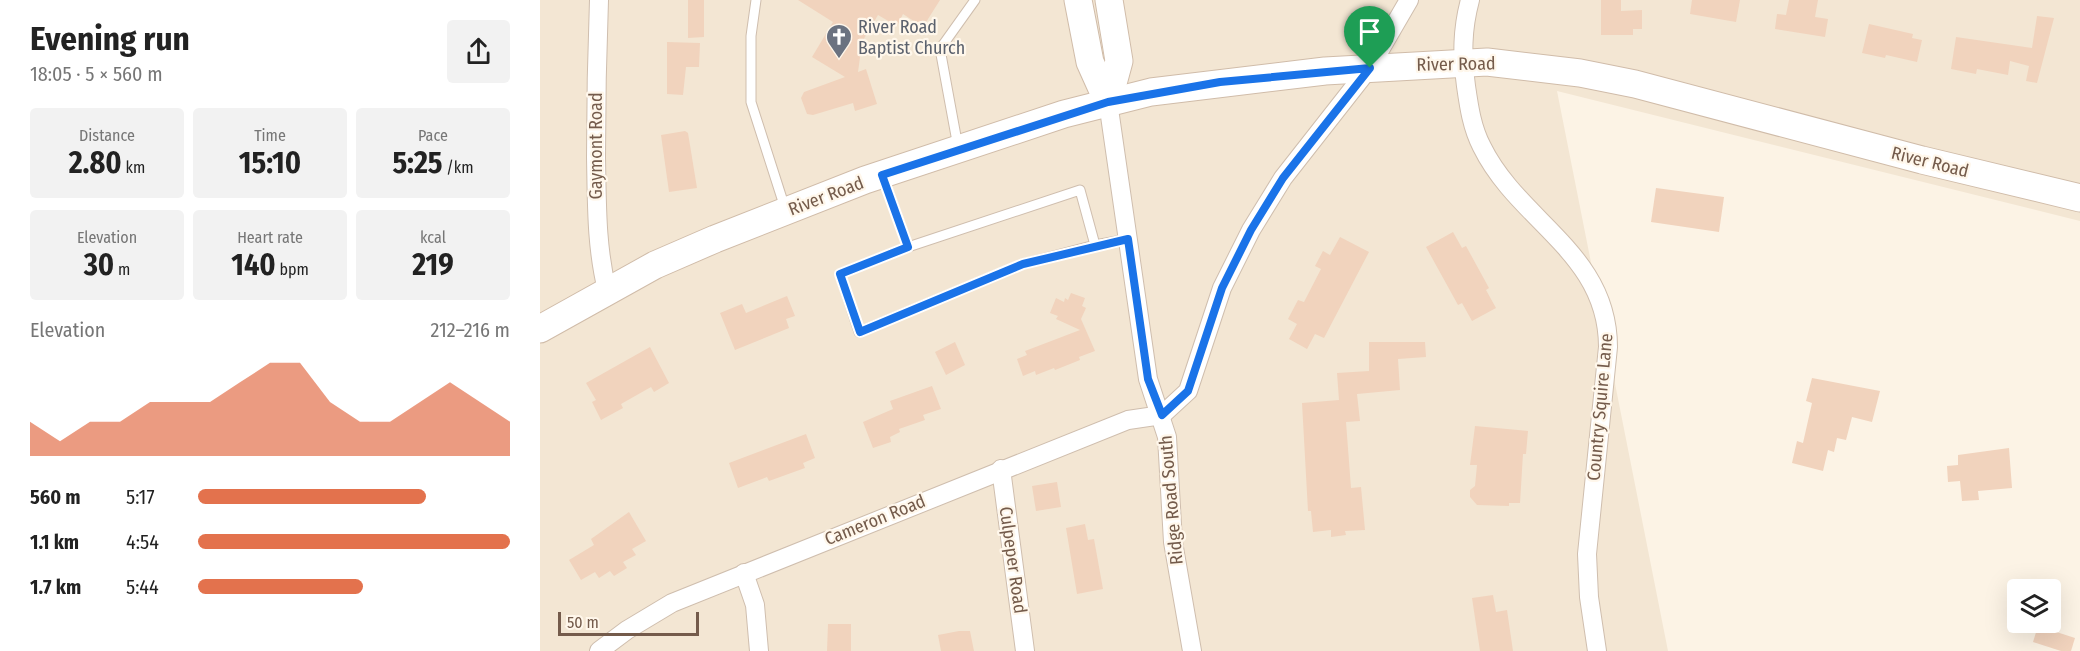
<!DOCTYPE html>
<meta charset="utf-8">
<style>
:root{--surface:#fff;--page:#f2f2f2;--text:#222;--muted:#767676;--accent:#e3724d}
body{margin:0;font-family:"Fira Sans Condensed",sans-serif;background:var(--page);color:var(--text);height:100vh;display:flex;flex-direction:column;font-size:22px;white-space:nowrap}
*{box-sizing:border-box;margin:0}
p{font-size:20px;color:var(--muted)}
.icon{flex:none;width:33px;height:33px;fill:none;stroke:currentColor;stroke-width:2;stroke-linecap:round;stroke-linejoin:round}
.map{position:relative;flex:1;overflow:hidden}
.drawer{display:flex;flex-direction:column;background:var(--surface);width:540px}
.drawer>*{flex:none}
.buttons{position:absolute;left:1467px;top:579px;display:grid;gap:12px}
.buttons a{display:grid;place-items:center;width:54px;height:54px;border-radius:6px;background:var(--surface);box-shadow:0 6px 24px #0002;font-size:30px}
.scale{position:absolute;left:18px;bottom:15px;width:141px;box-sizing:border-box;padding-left:6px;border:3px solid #745b4b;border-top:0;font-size:16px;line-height:21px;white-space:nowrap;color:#745b4b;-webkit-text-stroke:4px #fff7eb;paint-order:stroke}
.pin{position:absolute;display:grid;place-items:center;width:51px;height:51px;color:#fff;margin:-62px -26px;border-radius:50% 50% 50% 0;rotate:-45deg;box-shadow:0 0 6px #0007}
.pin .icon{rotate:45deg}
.round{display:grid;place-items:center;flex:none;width:63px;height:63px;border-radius:6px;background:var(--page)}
.summary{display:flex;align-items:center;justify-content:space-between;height:102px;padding:0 30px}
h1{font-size:33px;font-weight:700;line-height:45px}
.figures{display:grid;grid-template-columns:repeat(3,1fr);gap:9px;height:102px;padding:6px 30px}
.figures div{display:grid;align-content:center;border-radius:6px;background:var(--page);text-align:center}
.figures b{font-size:30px;font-weight:700}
.figures small{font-size:16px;font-weight:400}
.figures p{font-size:16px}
.chart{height:168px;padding:12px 30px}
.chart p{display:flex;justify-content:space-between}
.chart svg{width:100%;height:108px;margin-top:6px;fill:var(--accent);opacity:.7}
ul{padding:0 30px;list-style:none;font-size:20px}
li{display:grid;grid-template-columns:96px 72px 1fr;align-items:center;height:45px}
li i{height:15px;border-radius:8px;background:var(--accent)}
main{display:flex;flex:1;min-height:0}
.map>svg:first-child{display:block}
.residential{fill:#f3e6d3}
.building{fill:#f1d3bd}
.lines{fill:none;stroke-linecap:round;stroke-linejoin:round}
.service-casing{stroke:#cfbeae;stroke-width:11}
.minor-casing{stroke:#cfbeae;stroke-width:20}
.secondary-casing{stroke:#d0bca9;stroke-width:29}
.service{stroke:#fff;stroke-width:9}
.minor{stroke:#fff;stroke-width:18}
.secondary{stroke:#fff;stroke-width:27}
.route-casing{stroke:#fff;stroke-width:12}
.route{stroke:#1a73e8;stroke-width:8}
.labels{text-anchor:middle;stroke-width:4.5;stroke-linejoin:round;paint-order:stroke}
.worship-label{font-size:18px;fill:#5b616d;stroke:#fff7eb;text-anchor:start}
.street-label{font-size:18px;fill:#745b4b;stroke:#fff7eb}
</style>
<main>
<section class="drawer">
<div class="summary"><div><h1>Evening run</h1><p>18:05 · 5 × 560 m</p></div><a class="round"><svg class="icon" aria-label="share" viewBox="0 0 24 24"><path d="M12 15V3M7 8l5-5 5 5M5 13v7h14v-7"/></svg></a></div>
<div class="figures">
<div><p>Distance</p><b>2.80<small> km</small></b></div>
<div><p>Time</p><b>15:10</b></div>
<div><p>Pace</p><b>5:25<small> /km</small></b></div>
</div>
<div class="figures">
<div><p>Elevation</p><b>30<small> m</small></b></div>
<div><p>Heart rate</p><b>140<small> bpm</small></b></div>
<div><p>kcal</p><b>219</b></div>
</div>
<div class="chart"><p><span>Elevation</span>212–216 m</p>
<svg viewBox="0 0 160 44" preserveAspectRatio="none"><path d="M0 44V30L10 38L20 30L30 30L40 22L50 22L60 22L70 14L80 6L90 6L100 22L110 30L120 30L130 22L140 14L150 22L160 30V44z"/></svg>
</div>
<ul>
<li><b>560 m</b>5:17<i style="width:73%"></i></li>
<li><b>1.1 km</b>4:54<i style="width:100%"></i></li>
<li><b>1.7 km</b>5:44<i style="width:53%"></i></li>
</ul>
</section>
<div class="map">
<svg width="1540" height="651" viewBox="0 0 1540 651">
<rect width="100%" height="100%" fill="#fcf3e5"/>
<path class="residential" d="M0,0H1540V221L1017,91L1128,651H0Z"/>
<g class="building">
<path d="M148,0H164V37L148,38Z"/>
<path d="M258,0H400L383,27L363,14L357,26L338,15L322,42L318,72L326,69L337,104L315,111L313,103L273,115L267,114L261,98L264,92L305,77L272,57L293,22Z"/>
<path d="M1061,0H1081V11L1102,10V29H1093V35H1061Z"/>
<path d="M1152,0H1200L1196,22L1150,14Z"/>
<path d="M1249,0H1278L1275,17L1288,19L1285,37L1235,29L1237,14L1246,15Z"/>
<path d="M1497,16L1514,18L1497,83L1486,81L1489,66L1470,61L1468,75L1437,69L1436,74L1411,69L1416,37L1492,48Z"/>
<path d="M1329,24L1373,34L1372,38L1382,40L1377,62L1346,55L1345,58L1322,53Z"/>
<path d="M127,42L160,43L159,67H146L143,95L127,94Z"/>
<path d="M145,131L148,133L157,188L129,192L121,135Z"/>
<path d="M1116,188L1184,197L1179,232L1111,222Z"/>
<path d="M913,232L922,248L926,246L949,288L946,290L956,308L932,321L922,303L918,305L886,247Z"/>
<path d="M800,237L829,252L784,338L775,334L767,349L749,339L757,324L748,319L758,300L764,302L781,269L775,266L783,251L790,255Z"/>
<path d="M531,293L545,298L542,306L546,308L541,319L555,351L539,357L540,360L515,370L514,368L496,375L495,371L483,376L477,359L487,355L485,351L540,330L516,319L518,316L510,313L516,298L524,302L525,298L528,300Z"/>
<path d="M247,296L255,316L246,319L249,328L195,350L180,313L202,304L206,313Z"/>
<path d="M415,342L425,365L406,375L395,352Z"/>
<path d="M829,342H885L886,357L858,359L860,390L817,394L820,421L806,422L811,488L821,487L825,530L805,531L806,535L791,537V530L773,532L771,511H768L762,403L799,400L797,373L829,371Z"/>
<path d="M110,347L129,383L114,392L111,387L81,404L83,408L61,420L52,402L56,400L46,383Z"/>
<path d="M1272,378L1340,391L1332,422L1312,417L1306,440L1297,438L1294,452L1288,450L1283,471L1252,463L1257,441L1263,443L1272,403L1266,401Z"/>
<path d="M392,386L401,409L383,415L385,420L359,429L360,432L350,437L351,442L333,448L323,422L353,409L350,401Z"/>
<path d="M935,426L988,431L986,454H983L980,503H969V506L937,505L930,497V490L935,486L937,465H930Z"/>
<path d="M266,434L275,458L263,463L265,468L229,481L227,477L198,488L189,463Z"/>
<path d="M1469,448L1472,488L1438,491L1439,500L1422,501L1420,481L1408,482L1407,466L1418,465V455Z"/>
<path d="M517,482L521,507L496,511L492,486Z"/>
<path d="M89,512L106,541L92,549L96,555L83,562L87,568L74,576L70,571L59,578L55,572L41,580L29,560L54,545L51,539Z"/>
<path d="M545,524L548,540L554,539L563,589L537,594L526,528Z"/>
<path d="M953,595L956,612L967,610L973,651H940L932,598Z"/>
<path d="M288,624H311V651H287Z"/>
<path d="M1498,626L1535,638L1531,651H1521L1493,642Z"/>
<path d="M419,631H430L434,651H401L398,635Z"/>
</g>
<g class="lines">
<defs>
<g id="service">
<path d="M216,0L211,36V102L245,208"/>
<path d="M418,147L400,49L435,0"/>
<path d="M343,177L368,247L540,190L555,245L588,239"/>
<path d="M368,247L300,274L319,332L483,264L555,245"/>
</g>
<g id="minor">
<path d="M59,0C57,52 56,105 56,157C57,202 56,246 67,290"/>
<path d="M930,0C922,30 922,55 926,86C929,107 932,128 942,147C979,222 1068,253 1068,347L1047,554L1049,597L1057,651"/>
<path d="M568,102L608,379L627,437L633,542L652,651"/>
<path d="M461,469L485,651"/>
<path d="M204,573L215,605L219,651"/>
<path d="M59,651L87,630L132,603L588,420L622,415L648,391L682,288L711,230L743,178L830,67L869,0"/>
</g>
<g id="secondary">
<path d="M538,0L550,62L568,102"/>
<path d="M568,102L579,61L569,0"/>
<path d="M0,329L115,265L175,239L325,180L524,114L611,92L785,71L947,62L1040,73L1095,84L1382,160L1540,198"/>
</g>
</defs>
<use href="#service" class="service-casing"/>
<use href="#minor" class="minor-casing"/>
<use href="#secondary" class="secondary-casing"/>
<use href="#service" class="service"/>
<use href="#minor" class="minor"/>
<use href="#secondary" class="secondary"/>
</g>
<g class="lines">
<defs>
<path id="route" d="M830,68L743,178L711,230L682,288L648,391L622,415L608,379L588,239L483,264L320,332L300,274L368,247L342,175L568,102L680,82Z"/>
</defs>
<use href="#route" class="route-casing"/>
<use href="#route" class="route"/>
</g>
<defs>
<symbol id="church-pin" viewBox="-11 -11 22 30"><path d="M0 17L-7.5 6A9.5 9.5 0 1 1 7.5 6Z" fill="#6b7280" stroke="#fff7eb"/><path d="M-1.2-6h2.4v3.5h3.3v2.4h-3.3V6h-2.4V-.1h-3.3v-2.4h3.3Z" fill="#fff"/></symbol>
</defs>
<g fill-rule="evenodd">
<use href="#church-pin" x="284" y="22" width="30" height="40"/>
</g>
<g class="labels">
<g class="worship-label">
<text x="318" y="33">River Road<tspan x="318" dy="21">Baptist Church</tspan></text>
</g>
<g class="street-label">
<text transform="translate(916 64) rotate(-1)" y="6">River Road</text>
<text transform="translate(56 146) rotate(-90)" y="6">Gaymont Road</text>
<text transform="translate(1390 162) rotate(14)" y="6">River Road</text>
<text transform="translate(286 196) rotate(-21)" y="6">River Road</text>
<text transform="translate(1060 407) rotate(-85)" y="6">Country Squire Lane</text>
<text transform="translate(631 500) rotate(-95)" y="6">Ridge Road South</text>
<text transform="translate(335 520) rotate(-22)" y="6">Cameron Road</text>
<text transform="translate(473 560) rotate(82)" y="6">Culpeper Road</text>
</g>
</g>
</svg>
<div class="buttons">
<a><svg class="icon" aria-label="layers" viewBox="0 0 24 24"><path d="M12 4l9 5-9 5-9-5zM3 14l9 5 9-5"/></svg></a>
</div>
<div class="scale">50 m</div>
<div class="pin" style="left:830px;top:68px;background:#1e9e55"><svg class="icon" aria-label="arrive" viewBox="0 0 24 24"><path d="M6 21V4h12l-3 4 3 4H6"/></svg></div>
</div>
</main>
